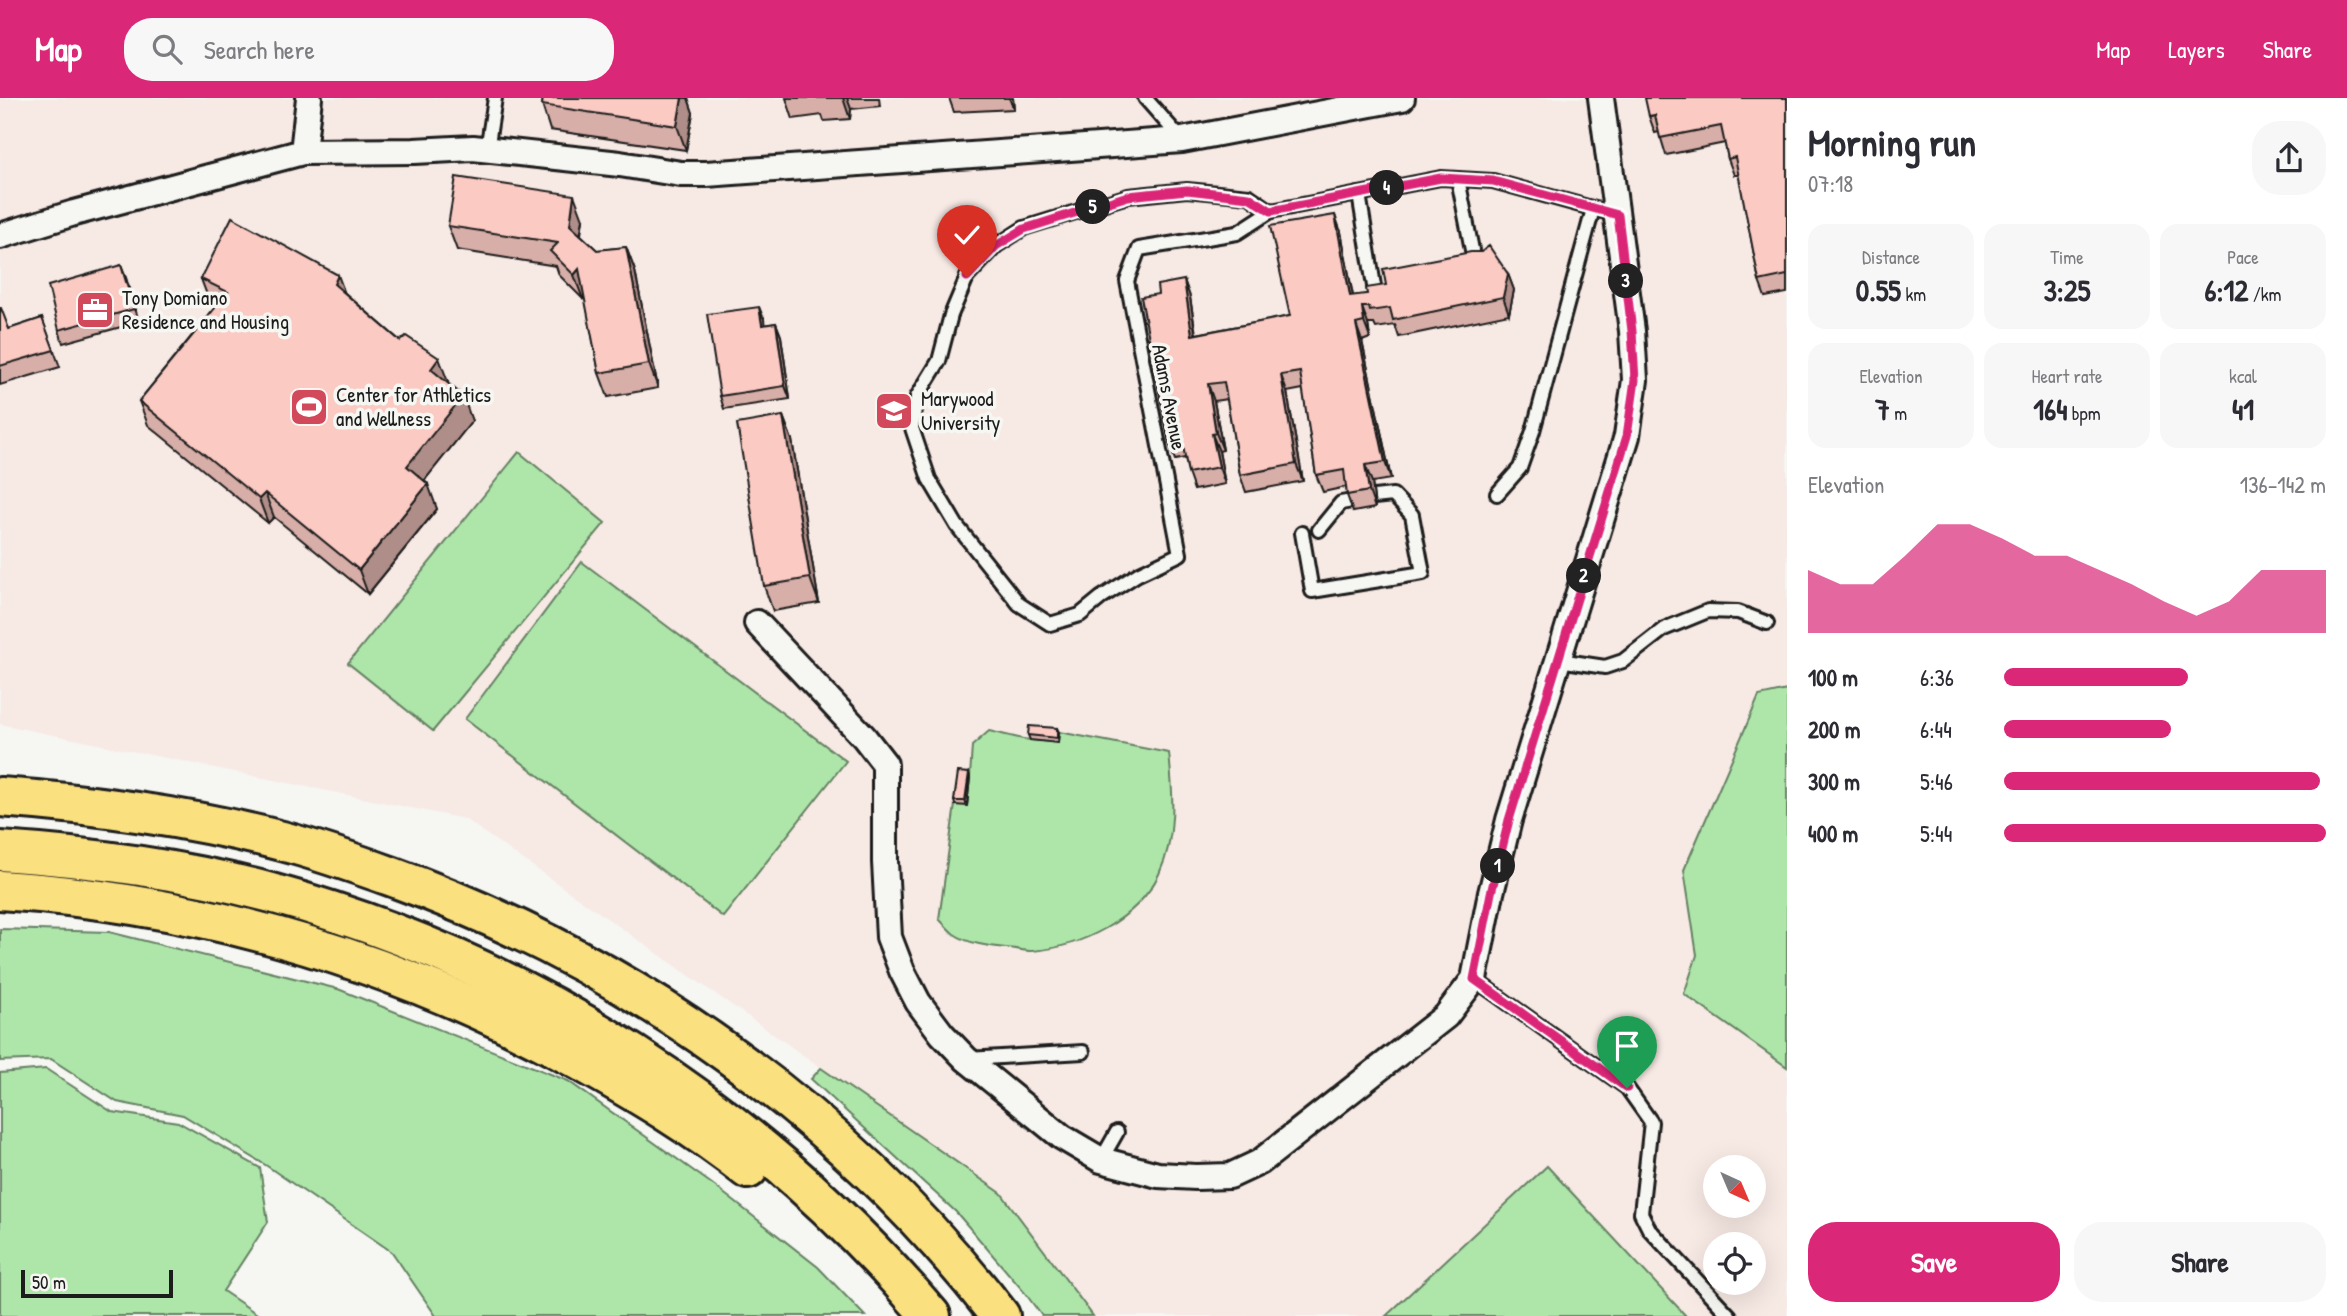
<!DOCTYPE html>
<meta charset="utf-8">
<style>
:root{--surface:#fff;--page:#f7f7f7;--text:#2b2b33;--muted:#7c7c81;--accent:#db2777}
body{margin:0;font-family:"Patrick Hand",sans-serif;background:var(--page);color:var(--text);height:100vh;display:flex;flex-direction:column;font-size:26px;white-space:nowrap}
*{box-sizing:border-box;margin:0}
p{font-size:23px;color:var(--muted)}
.icon{flex:none;width:38px;height:38px;fill:none;stroke:currentColor;stroke-width:2;stroke-linecap:round;stroke-linejoin:round}
.map{position:relative;flex:1;overflow:hidden}
.sheet{display:flex;flex-direction:column;background:var(--surface);width:560px}
.sheet>*{flex:none}
.needle{width:46px;rotate:136deg}
.tools{position:absolute;left:1703px;top:1057px;display:grid;gap:14px}
.tools a{display:grid;place-items:center;width:63px;height:63px;border-radius:50%;background:var(--surface);box-shadow:0 7px 28px #0002;font-size:35px}
.scale{position:absolute;left:21px;bottom:18px;width:152px;box-sizing:border-box;padding-left:7px;border:4px solid #1c1c1c;border-top:0;font-size:19px;line-height:24px;white-space:nowrap;color:#1c1c1c;-webkit-text-stroke:5px #f6f6f2;paint-order:stroke}
.pin{position:absolute;display:grid;place-items:center;width:60px;height:60px;color:#fff;margin:-72px -30px;border-radius:50% 50% 50% 0;rotate:-45deg;box-shadow:0 0 7px #0007}
.pin .icon{rotate:45deg}
.km{position:absolute;width:35px;height:35px;margin:-18px;border-radius:50%;background:#222;color:#fff;font-size:19px;line-height:35px;text-align:center}
.round{display:grid;place-items:center;flex:none;width:74px;height:74px;border-radius:28px;background:var(--page)}
.overview{display:flex;align-items:center;justify-content:space-between;height:119px;padding:0 21px}
h1{font-size:38px;font-weight:700;line-height:52px}
.figures{display:grid;grid-template-columns:repeat(3,1fr);gap:10px;height:119px;padding:7px 21px}
.figures div{display:grid;align-content:center;border-radius:18px;background:var(--page);text-align:center}
.figures b{font-size:30px;font-weight:700}
.figures small{font-size:19px;font-weight:400}
.figures p{font-size:19px}
.chart{height:196px;padding:14px 21px}
.chart p{display:flex;justify-content:space-between}
.chart svg{width:100%;height:126px;margin-top:7px;fill:var(--accent);opacity:.7}
.cta{display:flex;gap:14px;margin-top:auto;padding:14px 21px}
.cta a{flex:1;height:80px;border-radius:28px;background:var(--accent);color:#fff;font-size:28px;font-weight:700;line-height:80px;text-align:center}
.cta a+a{background:var(--page);color:var(--text)}
ul{padding:0 21px;list-style:none;font-size:23px}
li{display:grid;grid-template-columns:112px 84px 1fr;align-items:center;height:52px}
li i{height:18px;border-radius:9px;background:var(--accent)}
header{display:flex;align-items:center;gap:42px;box-sizing:border-box;height:98px;padding:0 35px;background:var(--accent);color:#fff}
header strong{font-size:33px}
nav{display:flex;gap:38px;margin-inline-start:auto;font-size:24px}
.search{width:490px;height:63px;background:var(--page);display:flex;align-items:center;gap:18px;box-sizing:border-box;padding:0 24px;border-radius:28px;color:var(--muted);font-size:26px}
main{display:flex;flex:1;min-height:0}
.map>svg:first-child{display:block}
.built{fill:#f7e9e4;fill-rule:evenodd}
.green{fill:#aee6aa;stroke:#658163;stroke-width:2}
.lines{fill:none;stroke-linecap:round;stroke-linejoin:round}
.service-casing{stroke:#1c1c1c;stroke-width:18}
.minor-casing{stroke:#1c1c1c;stroke-width:30}
.motorway-casing{stroke:#1c1c1c;stroke-width:44}
.service{stroke:#f6f6f2;stroke-width:12}
.minor{stroke:#f6f6f2;stroke-width:24}
.motorway{stroke:#fbe080;stroke-width:38}
.wall{fill:#d7aea8;stroke:#1c1c1c;stroke-width:2}
.shaded-wall{fill:#af8d88;stroke:#1c1c1c;stroke-width:2}
.building{fill:#facac3;stroke:#1c1c1c;stroke-width:2}
.route-casing{stroke:#fff;stroke-width:14}
.route{stroke:#db2777;stroke-width:9}
.labels{text-anchor:middle;stroke-width:7;stroke-linejoin:round;paint-order:stroke}
.poi-label{font-size:21px;fill:#1c1c1c;stroke:#f6f6f2;text-anchor:start}
.street-label{font-size:21px;fill:#1c1c1c;stroke:#f6f6f2}
</style>
<header>
<strong>Map</strong>
<div class="search"><svg class="icon" aria-label="search" viewBox="0 0 24 24"><circle cx="10" cy="10" r="6"/><path d="M15 15l6 6"/></svg>Search here</div>
<nav><a>Map</a><a>Layers</a><a>Share</a></nav>
</header>
<main>
<div class="map">
<svg width="1787" height="1218" viewBox="0 0 1787 1218">
<rect width="100%" height="100%" fill="#f6f6f2"/>
<filter id="ink" filterUnits="userSpaceOnUse"><feTurbulence type="fractalNoise" baseFrequency=".0143" numOctaves="2"/><feDisplacementMap in="SourceGraphic" scale="14" xChannelSelector="R" yChannelSelector="G"/><feConvolveMatrix kernelMatrix="1 2 1 2 8 2 1 2 1" color-interpolation-filters="sRGB"/></filter>
<g filter="url(#ink)">
<path class="built" d="M0,0H1787V1218H1093L1001,1095L465,721L0,626ZM1715,1069H1754V1108H1715ZM1715,1146H1754V1185H1715Z"/>
<g class="green">
<path d="M519,354L605,425L433,633L348,565Z"/>
<path d="M582,464L846,663L723,819L465,621Z"/>
<path d="M1787,592V969L1684,896L1697,857L1684,772L1759,598Z"/>
<path d="M989,633L1023,641L1058,645L1059,634L1169,655C1173,695 1177,738 1159,776C1137,822 1081,849 1032,853C1023,853 1014,850 1005,850C988,848 969,846 954,836C949,832 944,826 939,821L959,678L970,679L972,648Z"/>
<path d="M0,831L109,834L338,891L568,983L712,1086L818,1169L865,1218H436L392,1154L267,1068L183,1017L117,1004L51,961L0,963Z"/>
<path d="M821,970L1001,1095L1093,1218H1042L1025,1195L956,1114L811,981Z"/>
<path d="M46,971L112,1014L178,1024L260,1070L268,1124L223,1193L260,1218H0V975Z"/>
<path d="M1547,1068L1686,1218H1386Z"/>
</g>
<g class="lines">
<defs>
<g id="service">
<path d="M1145,0L1182,42"/>
<path d="M487,52L495,0"/>
<path d="M1458,81L1472,152"/>
<path d="M1359,96L1375,194"/>
<path d="M1271,113L1249,98L1187,92L1128,98L1024,130L996,148L967,179L951,217L939,263L917,299L912,330L929,381L957,428L1019,506L1050,526L1080,517L1102,499L1138,476L1180,456L1127,183L1139,151L1237,135L1271,113L1441,80L1493,83L1617,117"/>
<path d="M1497,396L1520,370L1533,333L1593,111"/>
<path d="M1319,432L1341,405L1352,403"/>
<path d="M1302,435L1312,493L1423,475L1412,417L1393,397L1374,399"/>
<path d="M1559,562L1605,569L1623,563L1664,531L1708,513L1738,514L1767,525"/>
<path d="M1474,881L1627,990L1651,1024L1641,1115L1649,1131L1730,1218"/>
<path d="M968,961L1083,954"/>
<path d="M1101,1062L1117,1034"/>
</g>
<g id="minor">
<path d="M303,54L309,0"/>
<path d="M0,138L74,115L303,54L414,53L473,50L620,66L681,76H706L1182,42L1402,0"/>
<path d="M757,525L864,639L885,666V764L889,839L902,873L918,904L942,936L966,961L1062,1039L1101,1062L1158,1077L1196,1079L1230,1078L1260,1064L1446,918L1474,881L1491,795L1509,722L1627,338L1635,282L1632,233L1601,0"/>
</g>
<g id="motorway">
<path d="M0,699C95,706 189,719 282,743C320,753 357,766 393,779C631,865 845,1017 1000,1218"/>
<path d="M0,753C91,759 182,771 271,795C531,866 756,1013 931,1218"/>
<path d="M0,792C206,805 398,863 579,962C638,995 695,1029 748,1071"/>
</g>
</defs>
<use href="#service" class="service-casing"/>
<use href="#minor" class="minor-casing"/>
<use href="#motorway" class="motorway-casing"/>
<use href="#service" class="service"/>
<use href="#minor" class="minor"/>
<use href="#motorway" class="motorway"/>
</g>
<g class="wall">
<path d="M543,0H688L693,15L686,52L550,32L542,7Z"/>
<path d="M786,0H879L880,8L851,11L850,21L824,23L822,17L793,21Z"/>
<path d="M949,0H1013L1014,11L954,14Z"/>
<path d="M1787,0V195L1765,199L1759,183L1739,77H1734L1728,61L1725,45L1666,57L1659,34L1655,35L1649,18Z"/>
<path d="M583,121L581,137L597,152L626,149L635,173L658,290L608,299L599,275L585,199L583,201L559,177L556,168L457,152L448,128Z"/>
<path d="M1341,134L1353,198L1508,176L1514,192L1509,216L1399,239L1395,227L1376,230L1374,226H1368L1370,240L1362,243L1391,381L1372,384L1375,410L1353,414L1347,397L1346,389L1323,394L1316,377L1303,291L1287,294L1303,383L1246,394L1240,377L1227,301L1214,303L1223,352L1219,353L1225,386L1194,392L1188,375L1185,360L1175,362L1169,345L1184,182L1190,199L1196,236L1290,218Z"/>
<path d="M126,180L139,224L63,245L59,232Z"/>
<path d="M201,181L345,195L448,284L447,285L472,323L424,383L437,411L368,496L274,419L268,425L148,327L139,303L216,208L210,205Z"/>
<path d="M0,210L9,231L42,220L60,269L0,287Z"/>
<path d="M764,221V227L776,225L781,238L790,301L724,311L720,298Z"/>
<path d="M783,318L792,342L819,505L773,513L764,488Z"/>
<path d="M1057,630L1059,634L1058,645L1030,642L1028,637Z"/>
<path d="M969,675L970,679L967,708L955,707L954,703Z"/>
</g>
<g class="shaded-wall">
<path d="M682,0H688L693,15L686,52L677,28Z"/>
<path d="M843,0H847L851,11L850,21Z"/>
<path d="M1009,0H1013L1014,11Z"/>
<path d="M574,97L583,121L578,151L570,127Z"/>
<path d="M1335,117L1341,134L1356,215L1350,198Z"/>
<path d="M626,149L635,173L658,290L649,266Z"/>
<path d="M121,167L126,180L139,224L134,211Z"/>
<path d="M579,171L588,195L583,201L574,177Z"/>
<path d="M1508,176L1514,192L1509,216L1503,199Z"/>
<path d="M338,177L347,201L334,186Z"/>
<path d="M1184,182L1190,199L1198,254L1192,237Z"/>
<path d="M759,209L764,221L766,240L762,227Z"/>
<path d="M1362,209L1368,226L1370,240L1364,224Z"/>
<path d="M776,225L781,238L790,301L785,288Z"/>
<path d="M1356,226L1362,243L1391,381L1385,364Z"/>
<path d="M439,260L448,284L440,295L431,271Z"/>
<path d="M1281,277L1287,294L1303,383L1296,366Z"/>
<path d="M1208,286L1214,303L1223,352L1216,335Z"/>
<path d="M463,298L472,323L416,393L407,368Z"/>
<path d="M783,318L792,342L819,505L810,480Z"/>
<path d="M1212,336L1219,353L1225,386L1219,369Z"/>
<path d="M1365,367L1372,384L1375,410L1369,393Z"/>
<path d="M428,386L437,411L368,496L359,472Z"/>
<path d="M265,395L274,419L268,425L259,401Z"/>
<path d="M969,675L970,679L967,708L965,703Z"/>
</g>
<g class="building">
<path d="M543,0H682L677,28L542,7Z"/>
<path d="M1645,0H1787V177L1759,183L1735,59L1728,61L1721,28L1660,40L1655,17L1649,18Z"/>
<path d="M456,79L574,97L570,127L597,152L626,149L649,266L599,275L579,171L574,177L550,153L558,145L448,128Z"/>
<path d="M1335,117L1350,198L1367,196L1366,190L1386,187L1383,171L1471,154H1481L1489,148L1508,176L1503,199L1393,222L1390,210L1370,213L1369,209H1362L1364,224L1356,226L1385,364L1365,367L1369,393L1347,397L1344,372L1316,377L1300,274L1281,277L1296,366L1240,377L1224,284L1208,286L1216,335L1212,336L1219,369L1188,375L1182,342L1169,345L1141,199L1158,196L1157,187L1184,182L1192,237L1290,218L1270,128Z"/>
<path d="M232,119L338,177L334,186L400,243L406,238L439,260L431,271L463,298L407,368L428,386L359,472L265,395L259,401L139,303L228,194L201,181Z"/>
<path d="M121,167L134,211L59,232L48,188Z"/>
<path d="M759,209L762,227L776,225L785,288L720,298L707,216Z"/>
<path d="M0,210H1L9,231L42,220L54,252L0,268Z"/>
<path d="M783,318L810,480L764,488L737,326Z"/>
<path d="M1029,628L1057,630V640L1028,637Z"/>
<path d="M958,674L969,675L965,703H954Z"/>
</g>
</g>
<g class="lines" filter="url(#ink)">
<defs>
<path id="route" d="M967,179L996,148L1024,131L1128,98L1187,92L1249,99L1271,113L1441,80L1493,83L1618,117L1632,233L1635,282L1627,338L1509,722L1491,795L1474,881L1627,990"/>
</defs>
<use href="#route" class="route-casing"/>
<use href="#route" class="route"/>
</g>
<defs>
<symbol id="office-square" viewBox="-11 -11 22 22"><rect x="-9" y="-9" width="18" height="18" rx="4" fill="#d1495b" stroke="#f6f6f2"/><path d="M-6-3h4V-5.5h4V-3h4V5H-6ZM-1-4.5V-3h2v-1.5ZM-6 0V1H6V0Z" fill="#fff"/></symbol>
<symbol id="stadium-square" viewBox="-11 -11 22 22"><rect x="-9" y="-9" width="18" height="18" rx="4" fill="#d1495b" stroke="#f6f6f2"/><path d="M0-5a6.5 5 0 1 0 0 10a6.5 5 0 1 0 0-10ZM-3.5-1.8h7v3.6h-7Z" fill="#fff"/></symbol>
<symbol id="university-square" viewBox="-11 -11 22 22"><rect x="-9" y="-9" width="18" height="18" rx="4" fill="#d1495b" stroke="#f6f6f2"/><path d="M0-5L7-2L0 1L-7-2ZM-4 1L0 2.5L4 1V4Q0 6-4 4Z" fill="#fff"/></symbol>
</defs>
<g fill-rule="evenodd">
<use href="#office-square" x="73" y="190" width="44" height="44"/>
<use href="#stadium-square" x="287" y="287" width="44" height="44"/>
<use href="#university-square" x="872" y="291" width="44" height="44"/>
</g>
<g class="labels">
<g class="poi-label">
<text x="122" y="207">Tony Domiano<tspan x="122" dy="24">Residence and Housing</tspan></text>
<text x="336" y="304">Center for Athletics<tspan x="336" dy="24">and Wellness</tspan></text>
<text x="921" y="308">Marywood<tspan x="921" dy="24">University</tspan></text>
</g>
<g class="street-label">
<text transform="translate(1169 299) rotate(79)" y="7">Adams Avenue</text>
</g>
</g>
</svg>
<div class="tools">
<a><svg class="needle" viewBox="-14 -14 28 28"><path d="M0-13l5 13h-10z" fill="#e53935"/><path d="M0 13l5-13h-10z" fill="#7c7c81"/></svg></a>
<a><svg class="icon" aria-label="locate" viewBox="0 0 24 24"><circle cx="12" cy="12" r="6"/><path d="M12 2v4M12 18v4M2 12h4M18 12h4"/></svg></a>
</div>
<div class="scale">50 m</div>
<div class="pin" style="left:1627px;top:990px;background:#1e9e55"><svg class="icon" aria-label="arrive" viewBox="0 0 24 24"><path d="M6 21V4h12l-3 4 3 4H6"/></svg></div>
<div class="pin" style="left:967px;top:179px;background:#d93025"><svg class="icon" aria-label="check" viewBox="0 0 24 24"><path d="M5 12l5 5 9-10"/></svg></div>
<b class="km" style="left:1498px;top:768px">1</b>
<b class="km" style="left:1584px;top:478px">2</b>
<b class="km" style="left:1626px;top:183px">3</b>
<b class="km" style="left:1387px;top:90px">4</b>
<b class="km" style="left:1093px;top:109px">5</b>
</div>
<section class="sheet">
<div class="overview"><div><h1>Morning run</h1><p>07:18</p></div><a class="round"><svg class="icon" aria-label="share" viewBox="0 0 24 24"><path d="M12 15V3M7 8l5-5 5 5M5 13v7h14v-7"/></svg></a></div>
<div class="figures">
<div><p>Distance</p><b>0.55<small> km</small></b></div>
<div><p>Time</p><b>3:25</b></div>
<div><p>Pace</p><b>6:12<small> /km</small></b></div>
</div>
<div class="figures">
<div><p>Elevation</p><b>7<small> m</small></b></div>
<div><p>Heart rate</p><b>164<small> bpm</small></b></div>
<div><p>kcal</p><b>41</b></div>
</div>
<div class="chart"><p><span>Elevation</span>136–142 m</p>
<svg viewBox="0 0 160 44" preserveAspectRatio="none"><path d="M0 44V22L10 27L20 27L30 17L40 6L50 6L60 11L70 17L80 17L90 22L100 27L110 33L120 38L130 33L140 22L150 22L160 22V44z"/></svg>
</div>
<ul>
<li><b>100 m</b>6:36<i style="width:57%"></i></li>
<li><b>200 m</b>6:44<i style="width:52%"></i></li>
<li><b>300 m</b>5:46<i style="width:98%"></i></li>
<li><b>400 m</b>5:44<i style="width:100%"></i></li>
</ul>
<div class="cta"><a>Save</a><a>Share</a></div>
</section>
</main>
